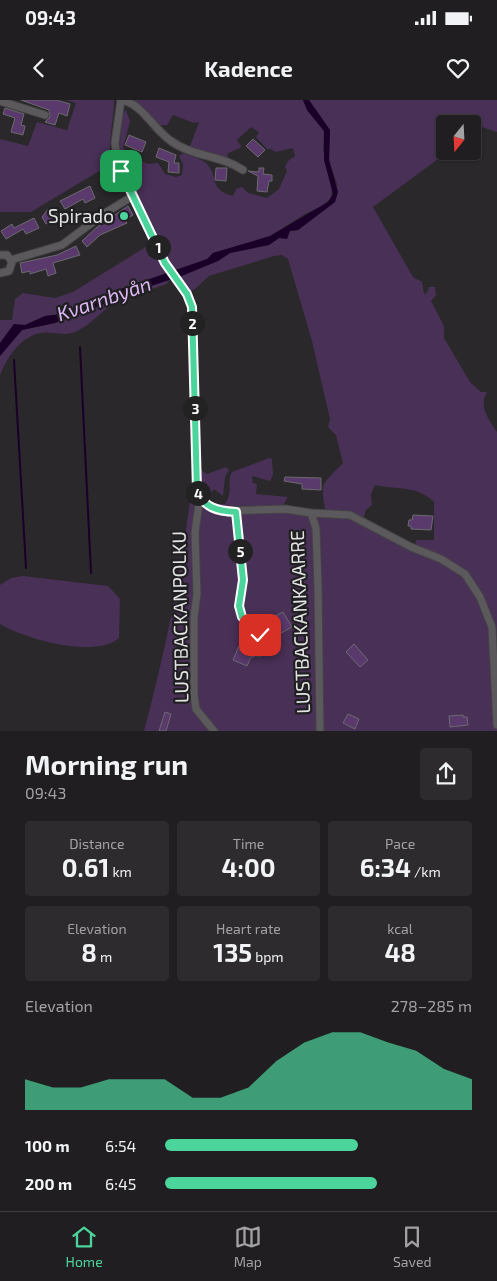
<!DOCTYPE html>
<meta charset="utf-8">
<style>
:root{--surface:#201e20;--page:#2d2b2d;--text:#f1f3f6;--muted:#a2a2a5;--line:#3d3c3e;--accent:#4bd49b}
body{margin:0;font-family:"Exo 2",sans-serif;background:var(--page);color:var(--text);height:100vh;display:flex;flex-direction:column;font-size:19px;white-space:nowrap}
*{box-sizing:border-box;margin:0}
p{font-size:16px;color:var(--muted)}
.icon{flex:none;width:28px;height:28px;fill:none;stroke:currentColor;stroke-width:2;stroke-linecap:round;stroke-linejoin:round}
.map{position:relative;height:631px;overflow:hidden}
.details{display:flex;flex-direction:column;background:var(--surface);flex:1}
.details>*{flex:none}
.needle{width:32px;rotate:198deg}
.buttons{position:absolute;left:436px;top:15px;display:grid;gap:10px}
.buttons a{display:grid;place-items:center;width:45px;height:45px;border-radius:5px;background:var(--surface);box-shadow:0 1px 4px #0004,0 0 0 1px var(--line);font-size:25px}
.pin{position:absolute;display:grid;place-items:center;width:42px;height:42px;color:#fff;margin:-21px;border-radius:10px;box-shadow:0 2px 8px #0006}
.km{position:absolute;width:25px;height:25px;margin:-12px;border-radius:50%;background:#222;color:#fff;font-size:14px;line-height:25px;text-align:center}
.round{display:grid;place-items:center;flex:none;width:52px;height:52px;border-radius:5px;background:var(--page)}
.headline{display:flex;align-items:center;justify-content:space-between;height:85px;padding:0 25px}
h1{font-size:28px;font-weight:700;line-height:38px}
.stats{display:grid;grid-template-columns:repeat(3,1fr);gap:8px;height:85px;padding:5px 25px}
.stats div{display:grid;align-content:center;border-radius:5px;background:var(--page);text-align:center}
.stats b{font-size:25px;font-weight:700}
.stats small{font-size:14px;font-weight:400}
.stats p{font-size:14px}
.chart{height:140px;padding:10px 25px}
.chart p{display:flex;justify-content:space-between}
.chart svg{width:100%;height:90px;margin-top:5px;fill:var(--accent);opacity:.7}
ul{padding:0 25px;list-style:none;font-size:16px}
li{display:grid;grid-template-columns:80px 60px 1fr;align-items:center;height:38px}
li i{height:12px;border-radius:6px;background:var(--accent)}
.status{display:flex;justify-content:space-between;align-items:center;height:35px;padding:0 25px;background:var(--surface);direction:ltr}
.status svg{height:14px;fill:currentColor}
header{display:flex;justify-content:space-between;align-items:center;height:65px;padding:0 25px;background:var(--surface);font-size:22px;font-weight:700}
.tabs{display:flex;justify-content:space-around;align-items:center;height:70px;border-top:1px solid var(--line);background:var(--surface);font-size:14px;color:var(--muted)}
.tabs a{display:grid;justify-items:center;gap:2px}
.tabs .on{color:var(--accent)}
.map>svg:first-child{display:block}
.green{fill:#493057;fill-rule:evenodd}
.water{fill:#1a0028}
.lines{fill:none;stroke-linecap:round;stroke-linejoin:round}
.stream{stroke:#1a0028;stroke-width:2}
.building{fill:#5a3a6d;stroke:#6c6a6e}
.minor-casing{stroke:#444345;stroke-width:9}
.minor{stroke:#5b595c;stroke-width:7}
.route-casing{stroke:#fff;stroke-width:10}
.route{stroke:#4bd49b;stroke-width:6}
.poi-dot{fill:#4bd49b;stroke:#201f21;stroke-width:2}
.labels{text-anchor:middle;stroke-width:4.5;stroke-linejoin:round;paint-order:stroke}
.poi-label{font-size:19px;fill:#e4e3e4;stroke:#201f21;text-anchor:end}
.street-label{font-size:19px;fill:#e4e3e4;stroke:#201f21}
.water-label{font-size:20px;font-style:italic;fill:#ddb6f6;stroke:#201f21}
</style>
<div class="status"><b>09:43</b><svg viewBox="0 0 49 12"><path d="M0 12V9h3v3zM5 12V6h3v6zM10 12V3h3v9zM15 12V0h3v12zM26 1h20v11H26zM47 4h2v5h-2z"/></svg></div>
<header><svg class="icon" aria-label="back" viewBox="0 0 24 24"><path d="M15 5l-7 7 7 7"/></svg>Kadence<svg class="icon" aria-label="heart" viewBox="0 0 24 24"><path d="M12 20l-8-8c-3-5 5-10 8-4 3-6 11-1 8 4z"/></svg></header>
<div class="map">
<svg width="497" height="631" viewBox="0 0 497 631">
<rect width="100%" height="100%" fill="#2a282b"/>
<g class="green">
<path d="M66,0H114C114,22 107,42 111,64L31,112H0V39L28,46L37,22L67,30L76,3Z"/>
<path d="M133,0H303L307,10L324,31L323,50L332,87L331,98L322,106L305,114L270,136L213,153L208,159L173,172L121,61L119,52L123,13L126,10L130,21L123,48L131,55L130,63L133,66L141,61L148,64L158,63L165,74L176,77L182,75L183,64L179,56L183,53C190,56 201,58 206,63C220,77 207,89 233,96L236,89L242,87L248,93L267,98L279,89L287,71L285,67L288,61L295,56L293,48L275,52L271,49H267L256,37L259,32L251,27L237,40L241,46L240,48L228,53L227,60L189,49L199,22L194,23L173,15L167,25H157Z"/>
<path d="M309,0H497V32L482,27L473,34L472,24H445V51H449L373,107L413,177L422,182L424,194L427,193L429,187H435L436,195L431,201L444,226V238L470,282L481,292H487C478,307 489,319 497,332V631H144C165,552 182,472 191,391L202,404H225C234,391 226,383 232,372L269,358L272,359L273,375L270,381L252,376L253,383L257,384L256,394L288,397L282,407L283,413L326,415C321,382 319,388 343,363L336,335L328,327L330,319L312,241L288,159L282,155L274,156L209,176L195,189L187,192L179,177L218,161L230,153L269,145L290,131L298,130L335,102L337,84L329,60L330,30ZM375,385C397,390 417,385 434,402V440H416L415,452L362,423L366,410L372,405L371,394Z"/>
<path d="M152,143L168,173L84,203L61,214L45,216L25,225L14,224L0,243V220H12L15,199L23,193L55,198L73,192Z"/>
<path d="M172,178L166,184C151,190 134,194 119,201C103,208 92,225 75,232C64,237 52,231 41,233C21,236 6,258 0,276V256L22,230L55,223Z"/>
<path d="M226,367L229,370L225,377L223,396L214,389L209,396H203L200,389V369L207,374Z"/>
<path d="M23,476L108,486L120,499L119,538C95,559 25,539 0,524V485L11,478Z"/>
</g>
<path class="water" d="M303,0H309L330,30L329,60L338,92L335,102L298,130L290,131L287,139L279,138L269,145L230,153L218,161L179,177L138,190L55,223L22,230L0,256V243L14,224L25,225L45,216L61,214L89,200L207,159L213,153L270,136L328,102L333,94L324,60V31L307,10Z"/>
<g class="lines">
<g class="stream">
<path d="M80,247L91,473"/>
<path d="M14,260L26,468"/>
</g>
</g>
<g class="building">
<path d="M21,0H56L70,4L67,16L59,13L55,25L45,22L50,17L49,10Z"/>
<path d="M5,8L24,14L21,25L25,26L23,35L11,32L15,18L3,14Z"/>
<path d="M129,35L146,42L142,52L125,45Z"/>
<path d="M253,39L265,50L258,57L246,46Z"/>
<path d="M159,48L176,55L174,63H179V73L168,72L169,62L156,57Z"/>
<path d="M216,68H227L226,81L215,80Z"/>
<path d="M259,68H264L263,74L272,75V81H269L267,92L257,91L258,76L248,71L259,72Z"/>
<path d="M90,86L95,98L85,103L83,99L65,109L60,101Z"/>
<path d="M128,106L133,115L125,120L127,123L100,135L87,147L82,141L96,128Z"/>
<path d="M48,109L50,112L54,109L59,117L52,124L51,122L46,124L42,117Z"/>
<path d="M34,118L39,128L26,134L23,129L6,139L1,131L12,124L14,128Z"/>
<path d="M76,146L80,155L53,163L56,173L48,176L46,169L30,174V171L22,173L20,163L57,155Z"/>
<path d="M285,377L321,378V390L302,389V384L284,381Z"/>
<path d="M413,415L433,416L431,430L411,429V426H408L409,420H412Z"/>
<path d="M283,512L292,527L281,533L273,517Z"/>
<path d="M354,544L368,560L360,567L346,552Z"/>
<path d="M239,546L254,552V557H251L247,566L233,560Z"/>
<path d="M165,612L171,614L166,631H159Z"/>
<path d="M348,614L359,619L355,629L343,623Z"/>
<path d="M463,615V617H467L468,625L450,627L449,616Z"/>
</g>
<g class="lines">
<defs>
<g id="minor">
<path d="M121,0L115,43L117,59L165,163L187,194L192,207L197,389L203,402L221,411L285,409L311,413L350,415L411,447L441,459L465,474L480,497L492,527L497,625"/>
<path d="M121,0C142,3 154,30 171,41C193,57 221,55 243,70"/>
<path d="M0,1L45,15"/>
<path d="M0,155H7L12,162L9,171L0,173"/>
<path d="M11,160L62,145L105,113L133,96"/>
<path d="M200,396L195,433L197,494L194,517V594L196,609L214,631"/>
<path d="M236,411L243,480L239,506L242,517L252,524L260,535L259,553"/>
<path d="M311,413L316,428L318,487L320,631"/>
</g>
</defs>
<use href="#minor" class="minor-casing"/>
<use href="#minor" class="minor"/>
</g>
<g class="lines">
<defs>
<path id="route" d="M121,71L165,163L187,194L192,207L197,390C204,408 217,411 236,412L243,480L239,506L242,517L252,524L260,535"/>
</defs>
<use href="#route" class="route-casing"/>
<use href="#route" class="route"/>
</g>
<circle class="poi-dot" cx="124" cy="116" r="5"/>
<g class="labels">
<g class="poi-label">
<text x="114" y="123">Spirado</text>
</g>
<g class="street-label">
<text transform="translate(180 517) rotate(-91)" y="7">LUSTBACKANPOLKU</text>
<text transform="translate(300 522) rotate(-92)" y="7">LUSTBACKANKAARRE</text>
</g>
<g class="water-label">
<text transform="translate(104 199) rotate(-19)" y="7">Kvarnbyån</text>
</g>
</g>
</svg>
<div class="buttons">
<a><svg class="needle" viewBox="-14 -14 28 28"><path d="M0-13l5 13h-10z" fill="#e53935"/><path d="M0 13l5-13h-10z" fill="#a2a2a5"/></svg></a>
</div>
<div class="pin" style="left:121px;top:71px;background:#1e9e55"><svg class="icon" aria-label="arrive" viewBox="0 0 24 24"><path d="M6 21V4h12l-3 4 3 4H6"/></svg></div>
<div class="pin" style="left:260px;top:535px;background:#d93025"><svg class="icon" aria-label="check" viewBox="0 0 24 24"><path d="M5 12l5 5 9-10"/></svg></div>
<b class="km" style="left:158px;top:147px">1</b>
<b class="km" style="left:192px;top:223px">2</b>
<b class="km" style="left:195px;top:308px">3</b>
<b class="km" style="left:198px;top:393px">4</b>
<b class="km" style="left:240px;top:451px">5</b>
</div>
<section class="details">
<div class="headline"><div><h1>Morning run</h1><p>09:43</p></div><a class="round"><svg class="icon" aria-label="share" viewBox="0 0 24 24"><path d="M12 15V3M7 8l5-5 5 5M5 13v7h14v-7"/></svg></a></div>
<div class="stats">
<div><p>Distance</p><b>0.61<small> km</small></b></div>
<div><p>Time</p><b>4:00</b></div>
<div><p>Pace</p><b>6:34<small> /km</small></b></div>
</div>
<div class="stats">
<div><p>Elevation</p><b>8<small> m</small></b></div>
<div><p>Heart rate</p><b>135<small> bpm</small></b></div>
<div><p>kcal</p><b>48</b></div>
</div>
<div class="chart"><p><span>Elevation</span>278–285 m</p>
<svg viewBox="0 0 160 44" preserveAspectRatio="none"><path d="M0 44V29L10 33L20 33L30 29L40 29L50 29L60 38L70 38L80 33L90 20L100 11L110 6L120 6L130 11L140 15L150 24L160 29V44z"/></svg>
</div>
<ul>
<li><b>100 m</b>6:54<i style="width:63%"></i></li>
<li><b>200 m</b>6:45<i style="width:69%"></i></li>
</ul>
</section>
<nav class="tabs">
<a class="on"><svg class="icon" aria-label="home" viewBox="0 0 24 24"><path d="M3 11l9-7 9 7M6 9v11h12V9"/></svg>Home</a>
<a><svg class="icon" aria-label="map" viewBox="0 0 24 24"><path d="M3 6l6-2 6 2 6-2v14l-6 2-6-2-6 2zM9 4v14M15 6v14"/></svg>Map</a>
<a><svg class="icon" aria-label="saved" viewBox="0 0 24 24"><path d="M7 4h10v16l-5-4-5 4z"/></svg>Saved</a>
</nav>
